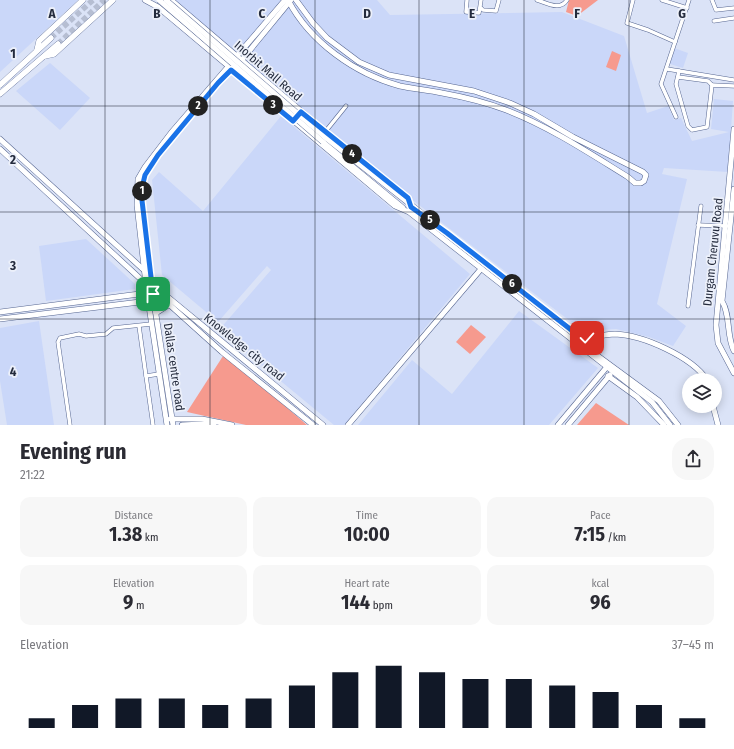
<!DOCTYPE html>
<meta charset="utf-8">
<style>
:root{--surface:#fff;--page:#f7f7f7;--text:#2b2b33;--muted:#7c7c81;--accent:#111827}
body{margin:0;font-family:"Fira Sans Condensed",sans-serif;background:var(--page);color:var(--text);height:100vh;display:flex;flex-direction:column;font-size:15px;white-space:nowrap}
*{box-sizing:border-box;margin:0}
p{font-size:13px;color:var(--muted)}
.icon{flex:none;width:22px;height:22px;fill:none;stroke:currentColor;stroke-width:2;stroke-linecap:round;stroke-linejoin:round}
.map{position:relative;height:425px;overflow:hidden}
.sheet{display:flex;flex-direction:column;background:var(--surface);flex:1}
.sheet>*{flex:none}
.tools{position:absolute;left:682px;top:373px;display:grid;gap:8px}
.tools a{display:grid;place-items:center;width:40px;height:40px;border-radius:50%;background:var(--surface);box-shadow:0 2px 10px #0003;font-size:20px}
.pin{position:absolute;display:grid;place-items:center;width:34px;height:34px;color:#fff;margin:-17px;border-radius:8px;box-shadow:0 2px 6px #0006}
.km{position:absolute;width:20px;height:20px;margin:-10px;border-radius:50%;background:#222;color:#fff;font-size:11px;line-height:20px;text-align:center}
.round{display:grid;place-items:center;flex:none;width:42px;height:42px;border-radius:16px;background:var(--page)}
.head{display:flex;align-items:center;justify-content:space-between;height:68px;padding:0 20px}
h1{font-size:22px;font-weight:700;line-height:30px}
.metrics{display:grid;grid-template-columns:repeat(3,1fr);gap:6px;height:68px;padding:4px 20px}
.metrics div{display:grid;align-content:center;border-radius:10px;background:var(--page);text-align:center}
.metrics b{font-size:20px;font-weight:700}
.metrics small{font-size:11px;font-weight:400}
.metrics p{font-size:11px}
.chart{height:112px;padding:8px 20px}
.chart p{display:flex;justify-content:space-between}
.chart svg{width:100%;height:72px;margin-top:4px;stroke:var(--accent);stroke-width:6}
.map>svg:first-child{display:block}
.built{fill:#cad7f9}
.green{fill:#f69a8e}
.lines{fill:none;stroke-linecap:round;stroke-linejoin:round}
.primary-tunnel{stroke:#b6bed2;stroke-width:5.5;stroke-dasharray:5.5 3;stroke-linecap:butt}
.street-casing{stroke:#566691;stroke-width:4.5}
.secondary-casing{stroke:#566691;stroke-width:6}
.primary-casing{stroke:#566691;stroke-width:6}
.street{stroke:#fff;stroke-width:3.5}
.secondary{stroke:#fff;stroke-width:5}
.primary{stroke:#fff;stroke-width:5.5}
.secondary-bridge-casing{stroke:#566691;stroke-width:6;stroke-linecap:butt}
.secondary-bridge{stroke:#fff;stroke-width:5}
.route-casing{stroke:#fff;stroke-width:8}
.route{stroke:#1a73e8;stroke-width:5}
.grid{fill:none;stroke:#242b3d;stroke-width:1;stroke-opacity:0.55}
.labels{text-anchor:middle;stroke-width:3.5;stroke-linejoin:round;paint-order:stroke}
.street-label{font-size:12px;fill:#242b3d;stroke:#ecf0fa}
.grid-label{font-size:13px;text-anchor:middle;font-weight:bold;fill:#242b3d;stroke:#ecf0fa;stroke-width:3.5;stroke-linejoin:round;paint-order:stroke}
</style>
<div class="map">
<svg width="734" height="425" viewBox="0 0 734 425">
<rect width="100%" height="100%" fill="#dbe3f7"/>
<g class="built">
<path d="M0,0H78L0,72Z"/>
<path d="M174,0H377L390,15L562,12L624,36L647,113L668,106L674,120L681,118L692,141L729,132L711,129L714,99L733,101L728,172L664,168L662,174L687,179L657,304L686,326L673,346L649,337L616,329L583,331L389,182Z"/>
<path d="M674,48L688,53L683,68L670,64Z"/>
<path d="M50,63L90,98L60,130L16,91Z"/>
<path d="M281,116L470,274L344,425H334L219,330L271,270L267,266L218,322L162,275L152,180L159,172L203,211Z"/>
<path d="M86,239L135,284V289L46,301L39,246Z"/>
<path d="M519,311L598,368L549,425H358L412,360L452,394Z"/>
<path d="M39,321L54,425H7L0,381V328Z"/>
</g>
<g class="green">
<path d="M569,0H598L577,16L566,12Z"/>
<path d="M612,51L621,55L616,71L606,67Z"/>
<path d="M471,325L486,337L470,354L456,342Z"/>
<path d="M223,356L256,381L307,425H246L187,412Z"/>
<path d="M596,403L629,425H577Z"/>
</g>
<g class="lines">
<g class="primary-tunnel">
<path d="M51,38L93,0"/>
<path d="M58,44L104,0"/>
</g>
<defs>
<g id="street">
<path d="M467,0L466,12L479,13L481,0"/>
<path d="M537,0C547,3 560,11 567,0"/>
<path d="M633,0L627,23L648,30L675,42"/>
<path d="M662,0L687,8"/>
<path d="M712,0L716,10L734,8"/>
<path d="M481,8L483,10L496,11L499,0"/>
<path d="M714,21L734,18"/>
<path d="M667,69L734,80"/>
<path d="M679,71L676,84L688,126L692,130L707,127L712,85L734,86"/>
<path d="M678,77L708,81L712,85"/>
<path d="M676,117L661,84L689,0"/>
<path d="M325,132L346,106"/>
<path d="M698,225L727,226"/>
<path d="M688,306L701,206"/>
<path d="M139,326L146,376"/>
<path d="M70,425L58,342L60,338L79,334L86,336L106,334L113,328L151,324"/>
<path d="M153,425L146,376L159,374"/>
</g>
<g id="secondary">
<path d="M145,0L158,7L395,206L409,212L652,402L670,425"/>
<path d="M171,0L362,163"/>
<path d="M288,0C310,42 355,74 400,86C414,89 428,90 442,93C464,97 485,102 506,110C550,127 589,153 628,177L635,183H641L644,181L646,175L643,172L573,137L534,114L510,103L474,91L389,75L359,62L327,38L313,23L296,0"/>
<path d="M236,57L285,0"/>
<path d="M241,61L291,0"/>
<path d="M219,82L231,70"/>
<path d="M734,129L716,325L718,343L734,373"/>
<path d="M326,138L579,337C592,339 603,334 615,334C643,335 692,357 707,380"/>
<path d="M0,139L145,271"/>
<path d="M324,143L403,208"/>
<path d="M0,149L146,284"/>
<path d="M155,159L145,175L141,192L152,289L173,425"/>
<path d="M387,183L408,198L411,206"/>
<path d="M734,189L722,301C731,316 726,335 734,351"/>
<path d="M152,284L323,425"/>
<path d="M152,289L222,352L313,425"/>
<path d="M0,312L147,293"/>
<path d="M156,313L170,304"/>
<path d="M0,319L148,301"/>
<path d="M579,337L591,351L659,401L678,425"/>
<path d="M608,376L637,397L664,425"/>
<path d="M713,406L718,425"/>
<path d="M170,419H202L232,425"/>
<path d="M167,425L147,293L137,205L138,179L145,167L171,133L228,67"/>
<path d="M182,425L202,424L214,425"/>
<path d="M348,425L481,269"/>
<path d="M558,425L606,368"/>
<path d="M568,425L610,375"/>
</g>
<g id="primary">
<path d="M37,50L39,41L83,0"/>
<path d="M45,56L54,54L113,0"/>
<path d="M0,85L51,38"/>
<path d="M0,94L58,44"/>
</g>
</defs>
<use href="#street" class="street-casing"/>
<use href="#secondary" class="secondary-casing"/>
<use href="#primary" class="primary-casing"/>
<use href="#street" class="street"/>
<use href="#secondary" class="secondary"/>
<use href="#primary" class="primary"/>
<defs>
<g id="secondary-bridge">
<path d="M159,0L323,142"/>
<path d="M166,0L326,138"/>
</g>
</defs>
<use href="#secondary-bridge" class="secondary-bridge-casing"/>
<use href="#secondary-bridge" class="secondary-bridge"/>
</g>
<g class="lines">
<defs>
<path id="route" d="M153,294L141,192L145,175L158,155L218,83L231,70L293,121L301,112L408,198L411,207L447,233L579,336L587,338"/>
</defs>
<use href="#route" class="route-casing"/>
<use href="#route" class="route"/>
</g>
<path class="grid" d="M105,0V425M210,0V425M315,0V425M419,0V425M524,0V425M629,0V425M0,106H734M0,212H734M0,319H734"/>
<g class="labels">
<g class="street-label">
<text transform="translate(268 71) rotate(41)" y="4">Inorbit Mall Road</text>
<text transform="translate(713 252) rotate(-84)" y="4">Durgam Cheruvu Road</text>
<text transform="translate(244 347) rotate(39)" y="4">Knowledge city road</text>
<text transform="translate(174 367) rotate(82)" y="4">Dallas centre road</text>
</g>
</g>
<g class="grid-label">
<text x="52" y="18">A</text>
<text x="157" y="18">B</text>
<text x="262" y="18">C</text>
<text x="367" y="18">D</text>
<text x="472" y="18">E</text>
<text x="577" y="18">F</text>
<text x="682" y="18">G</text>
<text x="13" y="58">1</text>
<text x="13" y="164">2</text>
<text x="13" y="270">3</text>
<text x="13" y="376">4</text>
</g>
</svg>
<div class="tools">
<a><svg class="icon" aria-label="layers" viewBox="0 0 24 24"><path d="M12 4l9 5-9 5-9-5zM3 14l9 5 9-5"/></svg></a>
</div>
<div class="pin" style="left:153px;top:294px;background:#1e9e55"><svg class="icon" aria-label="arrive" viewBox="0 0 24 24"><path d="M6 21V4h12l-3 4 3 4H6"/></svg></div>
<div class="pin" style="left:587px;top:338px;background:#d93025"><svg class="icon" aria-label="check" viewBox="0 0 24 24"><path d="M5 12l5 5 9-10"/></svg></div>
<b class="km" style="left:142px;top:191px">1</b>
<b class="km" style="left:198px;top:106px">2</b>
<b class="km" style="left:273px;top:105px">3</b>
<b class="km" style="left:352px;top:154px">4</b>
<b class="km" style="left:430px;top:220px">5</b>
<b class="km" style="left:512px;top:284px">6</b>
</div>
<section class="sheet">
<div class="head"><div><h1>Evening run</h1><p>21:22</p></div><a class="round"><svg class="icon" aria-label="share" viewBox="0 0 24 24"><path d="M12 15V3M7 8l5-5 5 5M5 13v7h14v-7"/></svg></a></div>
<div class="metrics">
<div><p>Distance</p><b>1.38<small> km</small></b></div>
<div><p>Time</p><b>10:00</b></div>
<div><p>Pace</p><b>7:15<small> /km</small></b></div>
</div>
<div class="metrics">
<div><p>Elevation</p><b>9<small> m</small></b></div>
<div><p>Heart rate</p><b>144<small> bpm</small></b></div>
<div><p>kcal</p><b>96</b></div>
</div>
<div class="chart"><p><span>Elevation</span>37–45 m</p>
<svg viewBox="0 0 160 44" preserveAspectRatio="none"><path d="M5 44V38M15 44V30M25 44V26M35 44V26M45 44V30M55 44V26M65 44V18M75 44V10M85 44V6M95 44V10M105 44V14M115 44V14M125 44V18M135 44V22M145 44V30M155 44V38"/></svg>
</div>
</section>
